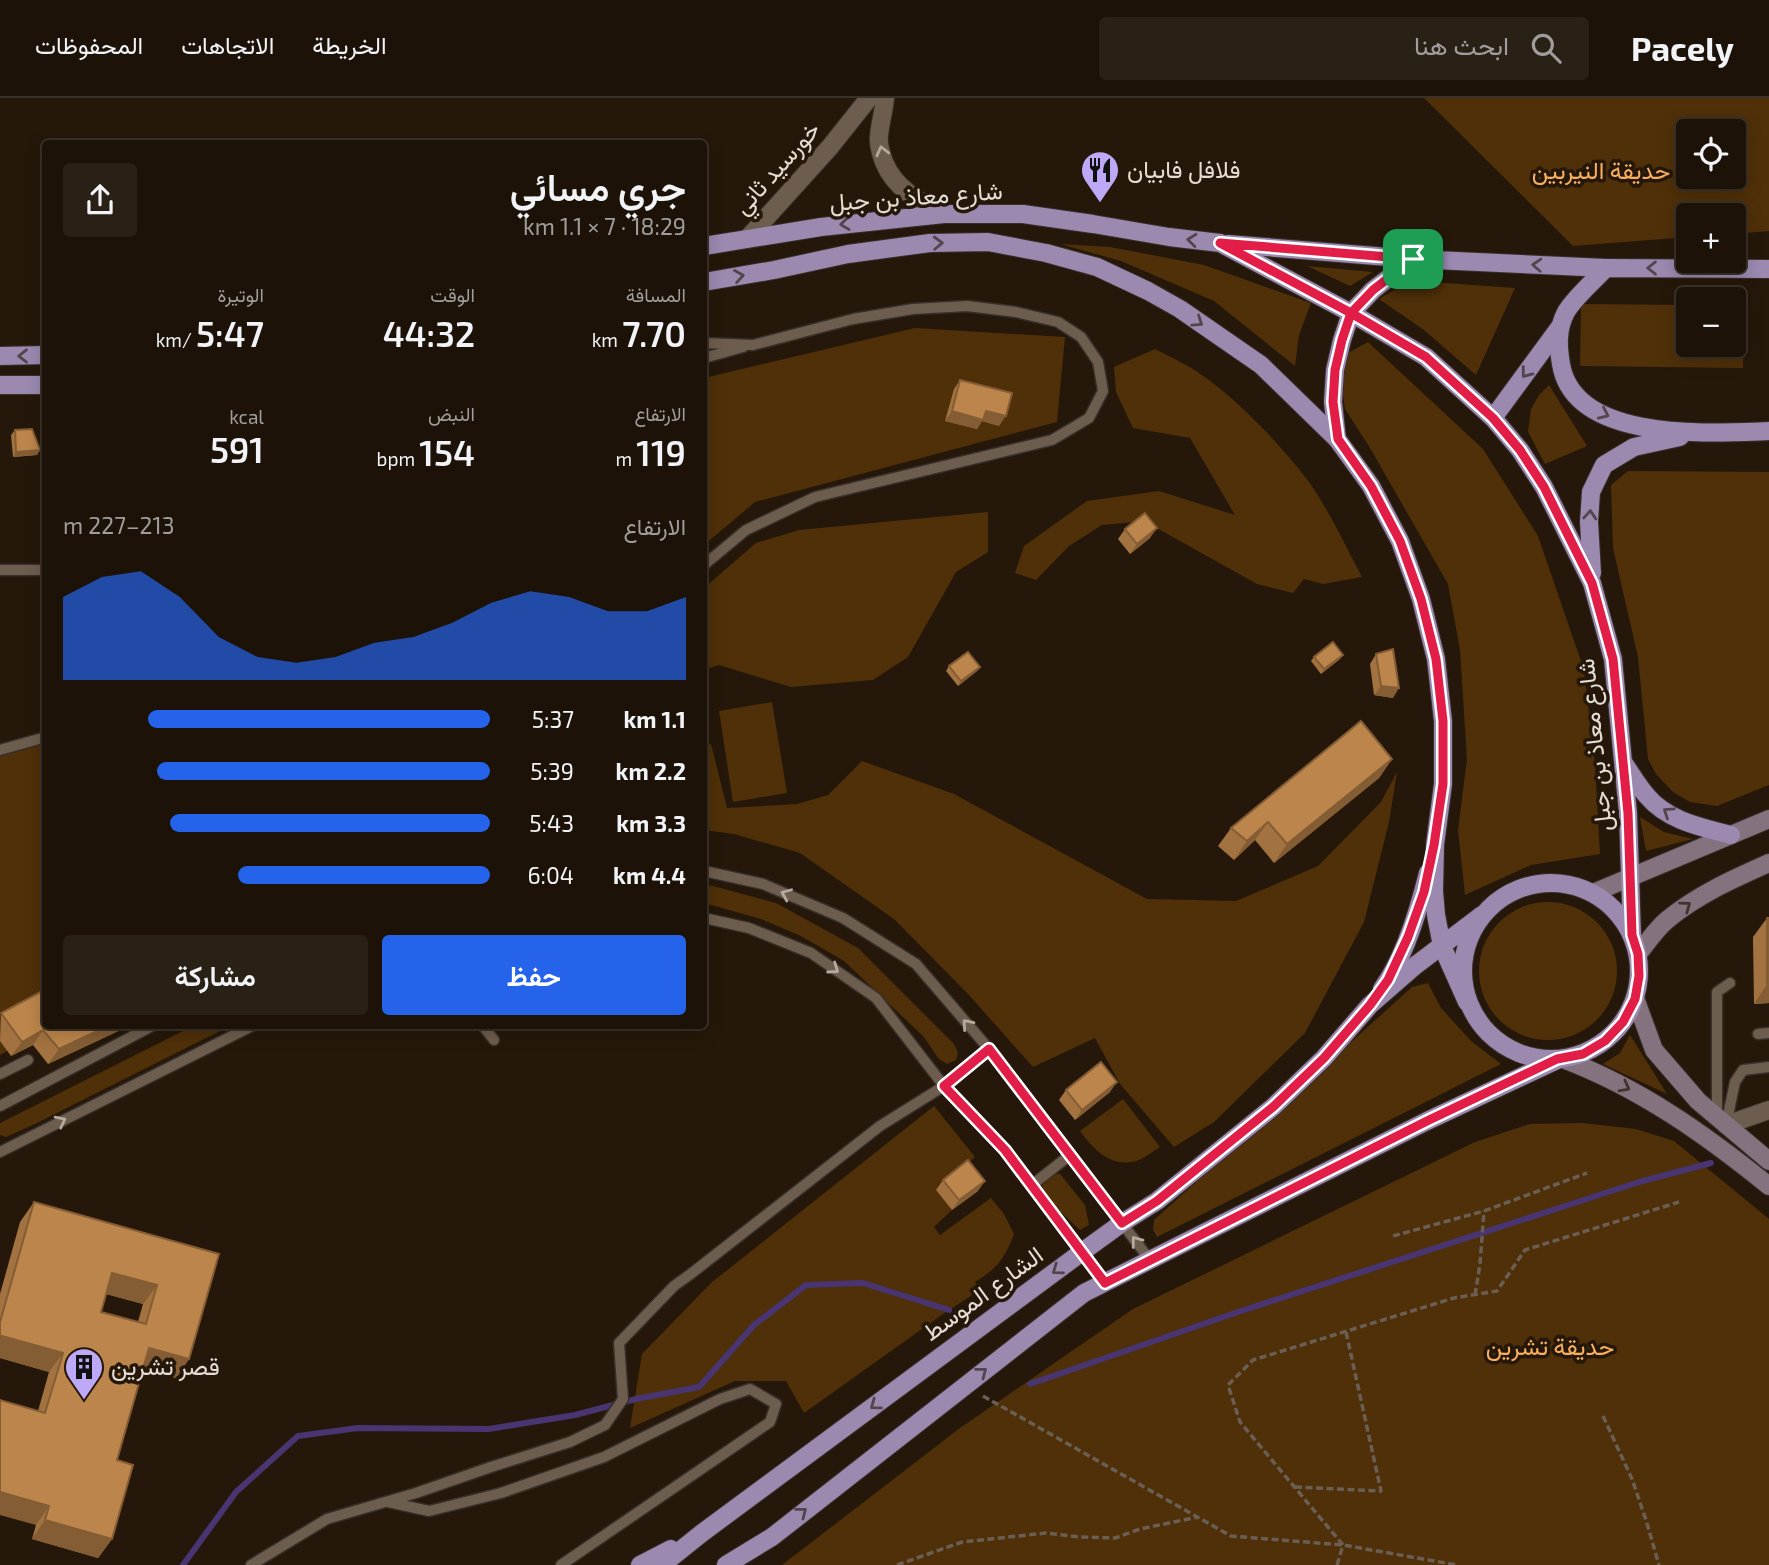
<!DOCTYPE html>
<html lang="ar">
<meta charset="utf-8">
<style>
:root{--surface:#1c1208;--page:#292016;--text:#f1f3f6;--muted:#a09e9c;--line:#3a3229;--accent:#2563eb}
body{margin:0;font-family:"Exo 2",Vazirmatn,sans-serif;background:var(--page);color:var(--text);direction:rtl;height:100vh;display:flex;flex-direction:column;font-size:26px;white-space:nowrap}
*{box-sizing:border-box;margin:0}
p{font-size:23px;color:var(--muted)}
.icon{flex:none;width:38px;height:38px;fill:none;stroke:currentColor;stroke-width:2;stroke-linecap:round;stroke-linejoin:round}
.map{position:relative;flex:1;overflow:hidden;direction:ltr}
.panel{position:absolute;left:42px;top:42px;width:665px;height:889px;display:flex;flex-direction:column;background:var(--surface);border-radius:7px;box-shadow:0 4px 18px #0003,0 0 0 2px var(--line);direction:rtl}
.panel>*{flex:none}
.controls{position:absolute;left:1676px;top:21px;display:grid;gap:14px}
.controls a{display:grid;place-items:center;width:70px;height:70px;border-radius:7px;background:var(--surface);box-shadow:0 4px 18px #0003,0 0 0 2px var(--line);font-size:35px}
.pin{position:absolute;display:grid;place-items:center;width:60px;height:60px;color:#fff;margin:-30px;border-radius:14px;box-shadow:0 4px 10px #0006}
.round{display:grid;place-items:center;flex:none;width:74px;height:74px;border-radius:7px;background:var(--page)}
.headline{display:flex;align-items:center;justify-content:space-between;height:119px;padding:0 21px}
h1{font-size:38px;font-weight:600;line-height:52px}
.metrics{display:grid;grid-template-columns:repeat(3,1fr);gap:10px;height:119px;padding:7px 21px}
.metrics div{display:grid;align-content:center}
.metrics b{font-size:35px;font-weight:600}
.metrics small{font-size:19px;font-weight:400}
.metrics p{font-size:19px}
.chart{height:196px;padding:14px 21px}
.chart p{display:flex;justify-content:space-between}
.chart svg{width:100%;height:126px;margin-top:7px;fill:var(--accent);opacity:.7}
.button{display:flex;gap:14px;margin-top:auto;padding:14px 21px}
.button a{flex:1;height:80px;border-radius:7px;background:var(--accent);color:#fff;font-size:28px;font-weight:600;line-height:80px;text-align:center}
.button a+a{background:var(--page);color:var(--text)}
ul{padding:0 21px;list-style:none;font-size:23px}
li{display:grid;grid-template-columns:112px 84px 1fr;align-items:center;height:52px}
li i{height:18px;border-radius:9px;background:var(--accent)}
header{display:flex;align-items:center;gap:42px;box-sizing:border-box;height:98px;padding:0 35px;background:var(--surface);border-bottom:2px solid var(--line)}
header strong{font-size:33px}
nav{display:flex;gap:38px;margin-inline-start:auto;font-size:24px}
.search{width:490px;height:63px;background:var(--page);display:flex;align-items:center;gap:18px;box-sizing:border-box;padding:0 24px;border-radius:7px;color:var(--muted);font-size:26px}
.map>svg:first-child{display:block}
.green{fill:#4f3009;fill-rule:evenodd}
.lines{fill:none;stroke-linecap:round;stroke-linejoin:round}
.stream{stroke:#483572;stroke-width:6}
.lane-casing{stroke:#382f2a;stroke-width:13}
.street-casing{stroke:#382f2a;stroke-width:20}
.secondary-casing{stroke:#382f2a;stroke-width:20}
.primary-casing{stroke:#382f2a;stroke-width:20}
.path{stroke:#6b5f53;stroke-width:3.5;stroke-dasharray:7 3.5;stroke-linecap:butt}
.lane{stroke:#6d5d4e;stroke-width:10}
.street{stroke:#6d5d4e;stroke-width:18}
.secondary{stroke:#84737f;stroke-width:18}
.primary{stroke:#9b89b0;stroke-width:18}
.wall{fill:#a27240;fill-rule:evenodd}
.shaded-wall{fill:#845d34}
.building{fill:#bc854b;stroke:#845d34;stroke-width:2;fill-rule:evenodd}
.oneway{stroke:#b6aa9e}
.oneway2{stroke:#54454c}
.oneway3{stroke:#42332d}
.route-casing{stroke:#fff;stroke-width:14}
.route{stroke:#e11d48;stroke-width:9}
.labels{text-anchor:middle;stroke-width:7;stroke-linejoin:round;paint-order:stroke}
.street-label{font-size:24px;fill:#e6ddd4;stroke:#25180a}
.poi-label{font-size:24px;fill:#e6ddd4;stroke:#25180a;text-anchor:start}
.park-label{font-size:24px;fill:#faaf5e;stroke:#25180a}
</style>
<header>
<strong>Pacely</strong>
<div class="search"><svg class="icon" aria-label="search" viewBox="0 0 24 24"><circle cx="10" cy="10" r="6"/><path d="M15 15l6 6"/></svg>ابحث هنا</div>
<nav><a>الخريطة</a><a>الاتجاهات</a><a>المحفوظات</a></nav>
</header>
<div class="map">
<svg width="1769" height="1467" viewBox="0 0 1769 1467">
<rect width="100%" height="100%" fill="#25180a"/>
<g class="green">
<path d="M1424,0H1769V133L1734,136V117H1689V139L1573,148ZM1689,33H1734V79H1689Z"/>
<path d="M1060,146L1110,149L1204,167L1311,205L1299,237L1295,268L1214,203L1121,163Z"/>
<path d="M1307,168L1373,174L1350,188Z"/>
<path d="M1432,184L1515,190L1476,277L1424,232L1379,201L1401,188Z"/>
<path d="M1581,206L1689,207V247H1734V207L1744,208L1743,270L1580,268Z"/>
<path d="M915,230L1065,239L1057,324L755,404L704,447V280Z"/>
<path d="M1368,244L1483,351L1538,438L1584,572L1595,668L1600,756L1531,767L1465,797L1458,732L1467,661L1460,552L1448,486L1370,350L1345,311L1341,282L1348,255Z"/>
<path d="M1155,251C1170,259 1188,267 1202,277C1238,302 1283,349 1309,384C1330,414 1345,447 1362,479L1323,486L1304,481L1293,495L1257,486L1144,423L1102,427L1069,448L1036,482L1015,475L1024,448L1087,403L1159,393L1235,417L1190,340L1133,330L1116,294L1114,269Z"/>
<path d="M1549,287L1587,348L1545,366L1528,334L1531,311L1539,297Z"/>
<path d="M1628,373L1769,374V687L1717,708L1690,704L1673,694L1656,676L1648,661L1638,559L1613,450L1611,387Z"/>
<path d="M988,414V454L956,474L908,559L873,582L791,589L719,567L704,572V490L756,445L799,432Z"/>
<path d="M772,604L787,695L733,704L719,613Z"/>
<path d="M45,640V900L19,947L0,957V654Z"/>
<path d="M711,646L727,710L797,706L828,697L862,663L954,696L1147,801L1236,803L1318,768L1381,704L1397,674L1389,724L1364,824L1305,935L1214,1024L1174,1049L1120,986L1095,940L1033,969L968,896L894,821L800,755L734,736L704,732V648Z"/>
<path d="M1640,719L1664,734L1693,741L1646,753Z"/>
<path d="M704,787L713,788L776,805L858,850L954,946L958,955L956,962L947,966L938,960L924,939L844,863L801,838L761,821L704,805Z"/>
<circle cx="1548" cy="873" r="69"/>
<path d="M1428,885L1441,910L1471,943L1501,966L1157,1139L1153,1132L1154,1122L1412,889Z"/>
<path d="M193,928H230L35,1026L6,1039L0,1037V1025Z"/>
<path d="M1630,937L1667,996L1603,966L1620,955Z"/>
<path d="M1123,1001L1160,1049C1153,1053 1144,1061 1136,1063C1111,1070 1093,1051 1080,1033Z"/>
<path d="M934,1008L975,1059L937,1092L952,1112L934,1129L940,1137L991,1100L1004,1116L1014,1136C1005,1160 997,1171 975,1184L980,1192L943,1216L804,1315L786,1283H735L630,1330L642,1256L711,1185Z"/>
<path d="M1582,1025L1636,1031L1674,1043L1769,1121V1467H782L960,1330L1133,1211L1475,1044L1530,1026Z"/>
<path d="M1052,1076H1060L1085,1107L1089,1127L1080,1132L1054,1108L1042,1089L1045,1080Z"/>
</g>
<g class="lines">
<g class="stream">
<path d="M1030,1286L1238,1214L1639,1084L1711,1065"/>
<path d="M183,1467L236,1394L298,1338L358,1330L489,1331L575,1317L636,1301L699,1289L754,1227L806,1187L863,1185L949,1212"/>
</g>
<defs>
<g id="lane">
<path d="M704,245L753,247L853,221L913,211L967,208L1016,214L1058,224L1081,239L1098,264L1103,293L1089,320L1052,342L815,399L746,432L704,467"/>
<path d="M704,260L743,249"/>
<path d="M0,472H46"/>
<path d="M0,652L46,639"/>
<path d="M704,773L763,786L843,820L916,866L989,951L1150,1162"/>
<path d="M704,820L749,830L811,855L876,900L944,988L1005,1052L1105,1185"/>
<path d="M483,928L494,942"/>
<path d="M1758,936L1769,935"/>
<path d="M0,976L28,962"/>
<path d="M0,1008L152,928"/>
<path d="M1717,1019V894L1730,885"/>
<path d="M1726,1027L1735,984L1743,972L1769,969"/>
<path d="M0,1054L252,928"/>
<path d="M1032,1087L1070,1057"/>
<path d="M388,1404L429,1413L501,1395L604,1359L720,1301L750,1291L776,1306L770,1324L561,1467"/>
<path d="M251,1467L327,1421L416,1395L491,1369L570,1344L605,1327L623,1301L619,1245L674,1188L692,1175L880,1028L944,988L989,951"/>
</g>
<g id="street">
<path d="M885,0C884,13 880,25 879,38C878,46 881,56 884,64C895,91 919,103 944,116"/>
<path d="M747,141L830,49L869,0"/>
<path d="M1726,1027L1769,1012"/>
</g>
<g id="secondary">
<path d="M1593,795L1769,721"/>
<path d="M1638,856C1647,845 1656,831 1667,822C1697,797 1733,781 1769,765"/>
<path d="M1635,900L1654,952L1698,1003L1769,1063"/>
<path d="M1563,961C1640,990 1706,1037 1769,1088"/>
</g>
<g id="primary">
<path d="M1228,146L1413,161L1606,170"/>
<path d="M704,148L821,129L944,116H1023L1093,126L1169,139L1220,145L1351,215L1426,259L1493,320L1520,352L1544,389L1592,485L1613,561L1628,715L1632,837"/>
<path d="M1769,171L1606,170C1594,183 1575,199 1566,214C1557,231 1558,248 1561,266C1574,345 1711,335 1769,333"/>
<path d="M704,184L774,172L848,156L930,145L988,144L1046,155L1097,169L1148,193L1180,211L1261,267L1337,341L1371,388L1400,443L1421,501L1436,561L1443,623V686L1435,747L1434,793L1436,817L1442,848L1467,904"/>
<path d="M0,258L46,257"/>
<path d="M0,287H46"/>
<path d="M1493,320L1559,230"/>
<path d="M1337,341L1333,304L1335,272L1342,242L1351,215L1373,192L1413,161"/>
<path d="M1592,475L1589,424L1591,394L1604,367L1634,349L1680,339"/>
<path d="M1625,667C1632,677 1639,689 1647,698C1668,723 1701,729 1731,737"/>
<circle cx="1551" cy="873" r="88"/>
<path d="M1382,891C1404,861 1419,811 1428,775"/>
<path d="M640,1467L671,1451"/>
<path d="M662,1467L702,1435L1082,1154L1122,1125L1157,1103L1273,1009L1324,960L1370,907L1416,867L1482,817"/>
<path d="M726,1467L772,1439L1084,1195L1427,1023L1557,962"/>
</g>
</defs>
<use href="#lane" class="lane-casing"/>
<use href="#street" class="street-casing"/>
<use href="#secondary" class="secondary-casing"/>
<use href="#primary" class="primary-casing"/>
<g class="path">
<path d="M1393,1138L1484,1113L1587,1075"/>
<path d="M1475,1197L1480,1166L1484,1113"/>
<path d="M983,1298L1231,1438L1343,1447L1457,1467"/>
<path d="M1603,1318L1632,1381L1646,1422L1659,1467"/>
<path d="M1295,1389L1381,1393L1346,1234"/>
<path d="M897,1467L962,1444L1046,1435L1079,1439L1115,1440L1140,1431L1198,1419"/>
<path d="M1337,1467L1343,1447L1240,1324L1228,1287L1253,1262L1454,1200L1497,1193L1525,1152L1679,1104"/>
</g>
<use href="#lane" class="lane"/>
<use href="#street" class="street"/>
<use href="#secondary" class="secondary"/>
<use href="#primary" class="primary"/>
</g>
<g class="wall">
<path d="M960,282L999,328L982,323L977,331L945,323L954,291Z"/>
<path d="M15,332L40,352L37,357L13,359L11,337Z"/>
<path d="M1125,431L1150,440L1130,456L1118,441Z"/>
<path d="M1376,556L1393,600L1374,597L1370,566Z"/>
<path d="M1314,559L1340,561L1321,576L1311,563Z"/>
<path d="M949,568L980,569L977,573L958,588L946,573Z"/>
<path d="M1392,661L1379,680L1274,765L1255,742L1234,762L1218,748L1231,730Z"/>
<path d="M1767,820L1769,905L1754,906L1753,839Z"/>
<path d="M1,915L46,928H129L48,966L33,947L11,958L0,943Z"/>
<path d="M1066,992L1110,994L1075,1022L1059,1002Z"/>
<path d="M943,1082L978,1093L952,1112L936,1092Z"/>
<path d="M34,1104L219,1156L189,1261L176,1280L143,1271L117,1362L112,1441L98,1460L32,1441L36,1427L38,1313L49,1274L0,1260V1196L20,1124ZM106,1196L143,1206L138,1224L101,1214Z"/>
</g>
<g class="shaded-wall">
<path d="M952,313H986L1006,318L999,328L982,323L977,331L945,323Z"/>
<path d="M40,352L37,357L13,359L16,354Z"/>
<path d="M1157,430L1150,440L1130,456L1137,446Z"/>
<path d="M1343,557L1340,561L1321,576L1324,571Z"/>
<path d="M980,569L977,573L958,588L961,583Z"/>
<path d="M1381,588L1399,590L1393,600L1374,597Z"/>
<path d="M1392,661L1379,680L1274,765L1287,746Z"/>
<path d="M1268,724L1255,742L1234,762L1247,743Z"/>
<path d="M1767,886H1769V905L1754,906Z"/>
<path d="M108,928H129L48,966L59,951Z"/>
<path d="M43,932L33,947L11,958L22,944Z"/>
<path d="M1117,984L1110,994L1075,1022L1082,1012Z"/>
<path d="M985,1083L978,1093L952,1112L959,1102Z"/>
<path d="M112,1175L157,1187L143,1206L99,1194Z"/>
<path d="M2,1238L63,1255L49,1274L0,1260V1241Z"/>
<path d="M149,1250L189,1261L176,1280L136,1269Z"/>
<path d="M0,1394L49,1408L36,1427L0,1417Z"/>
<path d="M45,1422L112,1441L98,1460L32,1441Z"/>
</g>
<g class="building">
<path d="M960,282L1012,295L1006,318L986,313L983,322L952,313Z"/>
<path d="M32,331L40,352L16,354L15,332Z"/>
<path d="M1145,415L1157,430L1137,446L1125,431Z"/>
<path d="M1333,544L1343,557L1324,571L1314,559Z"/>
<path d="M1393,551L1399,590L1381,588L1376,556Z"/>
<path d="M968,554L980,569L961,583L949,568Z"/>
<path d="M1361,623L1392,661L1287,746L1268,724L1247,743L1231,730Z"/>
<rect x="1767" y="820" width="2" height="66"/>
<path d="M46,891V928H108L59,951L43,932L22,944L1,915Z"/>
<path d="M1101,964L1117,984L1082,1012L1066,992Z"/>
<path d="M968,1062L985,1083L959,1102L943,1082Z"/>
<path d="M34,1104L219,1156L189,1261L149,1250L117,1362L133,1367L112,1441L45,1422L49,1408L0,1394V1302L45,1315L63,1255L2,1238L0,1246V1224ZM112,1175L157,1187L146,1226L101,1214Z"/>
</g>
<defs><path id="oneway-chevron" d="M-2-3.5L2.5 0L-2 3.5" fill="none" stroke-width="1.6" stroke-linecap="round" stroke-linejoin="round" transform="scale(1.75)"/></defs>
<g class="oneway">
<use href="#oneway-chevron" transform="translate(882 53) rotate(-104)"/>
<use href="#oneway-chevron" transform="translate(786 796) rotate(-157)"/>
<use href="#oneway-chevron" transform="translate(834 871) rotate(35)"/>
<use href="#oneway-chevron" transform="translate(967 926) rotate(-131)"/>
<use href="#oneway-chevron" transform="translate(61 1023) rotate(-27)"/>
<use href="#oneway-chevron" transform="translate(1136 1143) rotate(-127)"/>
</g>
<g class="oneway2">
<use href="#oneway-chevron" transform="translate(845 126) rotate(173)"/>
<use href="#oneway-chevron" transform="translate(1192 142) rotate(-174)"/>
<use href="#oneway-chevron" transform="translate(938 145) rotate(-2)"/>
<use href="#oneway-chevron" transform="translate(1537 167) rotate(-177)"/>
<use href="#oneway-chevron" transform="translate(1652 170) rotate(-180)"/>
<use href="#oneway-chevron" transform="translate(739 178) rotate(-10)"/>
<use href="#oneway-chevron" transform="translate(1198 224) rotate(34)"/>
<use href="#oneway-chevron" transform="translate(23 258) rotate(179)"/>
<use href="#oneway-chevron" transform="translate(1526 275) rotate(127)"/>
<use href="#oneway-chevron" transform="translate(1604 316) rotate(25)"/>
<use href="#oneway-chevron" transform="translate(1590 417) rotate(-86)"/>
<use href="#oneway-chevron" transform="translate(1668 714) rotate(-146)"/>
<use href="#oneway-chevron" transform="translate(1057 1172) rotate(144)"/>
<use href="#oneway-chevron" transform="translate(982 1274) rotate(-38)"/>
<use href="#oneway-chevron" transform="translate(875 1307) rotate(144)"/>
<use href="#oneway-chevron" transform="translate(802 1414) rotate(-38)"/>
</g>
<g class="oneway3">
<use href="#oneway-chevron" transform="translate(1686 808) rotate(-36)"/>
<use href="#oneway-chevron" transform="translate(1625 989) rotate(28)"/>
</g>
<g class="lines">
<defs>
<path id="route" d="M1413,161L1373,192L1351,215L1342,242L1335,272L1333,304L1338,341L1371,388L1400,443L1421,501L1436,561L1443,623V686L1434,747L1424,794L1408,839L1388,882L1370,907L1324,960L1273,1009L1157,1103L1122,1125L989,951L944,988L1005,1052L1105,1185L1427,1023L1557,961L1583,956L1605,943L1623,924L1635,901L1639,878L1638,856L1632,837L1628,715L1613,561L1592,485L1544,389L1520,352L1493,320L1426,259L1351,215L1220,145L1413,161"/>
</defs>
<use href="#route" class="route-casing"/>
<use href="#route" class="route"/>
</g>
<defs>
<symbol id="restaurant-pin" viewBox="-11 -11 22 30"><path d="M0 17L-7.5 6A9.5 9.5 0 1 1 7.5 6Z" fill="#bda9f5" stroke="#25180a"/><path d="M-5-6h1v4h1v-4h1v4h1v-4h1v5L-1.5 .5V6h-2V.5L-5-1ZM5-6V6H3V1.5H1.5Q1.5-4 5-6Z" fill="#111"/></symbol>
<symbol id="building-pin" viewBox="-11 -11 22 30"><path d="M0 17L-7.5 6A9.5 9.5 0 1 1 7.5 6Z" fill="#bda9f5" stroke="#25180a"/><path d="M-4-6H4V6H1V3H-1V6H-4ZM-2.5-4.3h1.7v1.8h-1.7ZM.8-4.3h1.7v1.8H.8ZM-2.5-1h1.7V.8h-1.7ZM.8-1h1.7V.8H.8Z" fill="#111"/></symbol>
</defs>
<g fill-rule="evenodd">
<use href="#restaurant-pin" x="1078" y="50" width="44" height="60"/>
<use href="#building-pin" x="62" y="1247" width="44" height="60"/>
</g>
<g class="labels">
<g class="street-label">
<text transform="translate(777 70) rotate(-48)" y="8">خورسيد ثاني</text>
<text transform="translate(916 99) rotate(-4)" y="8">شارع معاذ بن جبل</text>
<text transform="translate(1595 647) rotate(-96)" y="8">شارع معاذ بن جبل</text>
<text transform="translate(983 1196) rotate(-36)" y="8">الشارع الموسط</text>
</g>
<g class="poi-label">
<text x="1127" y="80">فلافل فابيان</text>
<text x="111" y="1277">قصر تشرين</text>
</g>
<g class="park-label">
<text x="1601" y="81">حديقة النيربين</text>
<text x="1550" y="1257">حديقة تشرين</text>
</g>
</g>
</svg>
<div class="controls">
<a><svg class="icon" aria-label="locate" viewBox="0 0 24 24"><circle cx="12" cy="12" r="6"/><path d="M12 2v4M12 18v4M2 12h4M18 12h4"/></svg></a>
<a>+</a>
<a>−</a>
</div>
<div class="pin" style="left:1413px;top:161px;background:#1e9e55"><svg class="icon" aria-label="arrive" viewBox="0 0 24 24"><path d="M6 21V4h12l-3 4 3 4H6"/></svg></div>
<section class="panel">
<div class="headline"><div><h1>جري مسائي</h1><p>18:29 · 7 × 1.1 km</p></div><a class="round"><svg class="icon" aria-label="share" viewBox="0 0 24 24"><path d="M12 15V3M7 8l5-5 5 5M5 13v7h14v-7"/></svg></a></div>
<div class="metrics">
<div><p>المسافة</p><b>7.70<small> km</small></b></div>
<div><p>الوقت</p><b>44:32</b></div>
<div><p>الوتيرة</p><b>5:47<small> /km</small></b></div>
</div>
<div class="metrics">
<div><p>الارتفاع</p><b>119<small> m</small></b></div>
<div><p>النبض</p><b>154<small> bpm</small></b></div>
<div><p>kcal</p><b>591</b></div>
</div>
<div class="chart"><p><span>الارتفاع</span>213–227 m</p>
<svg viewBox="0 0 160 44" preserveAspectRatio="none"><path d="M0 44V15L10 8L20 6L30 15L40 29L50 36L60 38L70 36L80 31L90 29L100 24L110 17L120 13L130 15L140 20L150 20L160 15V44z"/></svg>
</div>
<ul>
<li><b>1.1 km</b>5:37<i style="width:80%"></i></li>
<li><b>2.2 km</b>5:39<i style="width:78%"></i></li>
<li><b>3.3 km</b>5:43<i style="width:75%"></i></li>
<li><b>4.4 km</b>6:04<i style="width:59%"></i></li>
</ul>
<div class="button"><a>حفظ</a><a>مشاركة</a></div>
</section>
</div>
